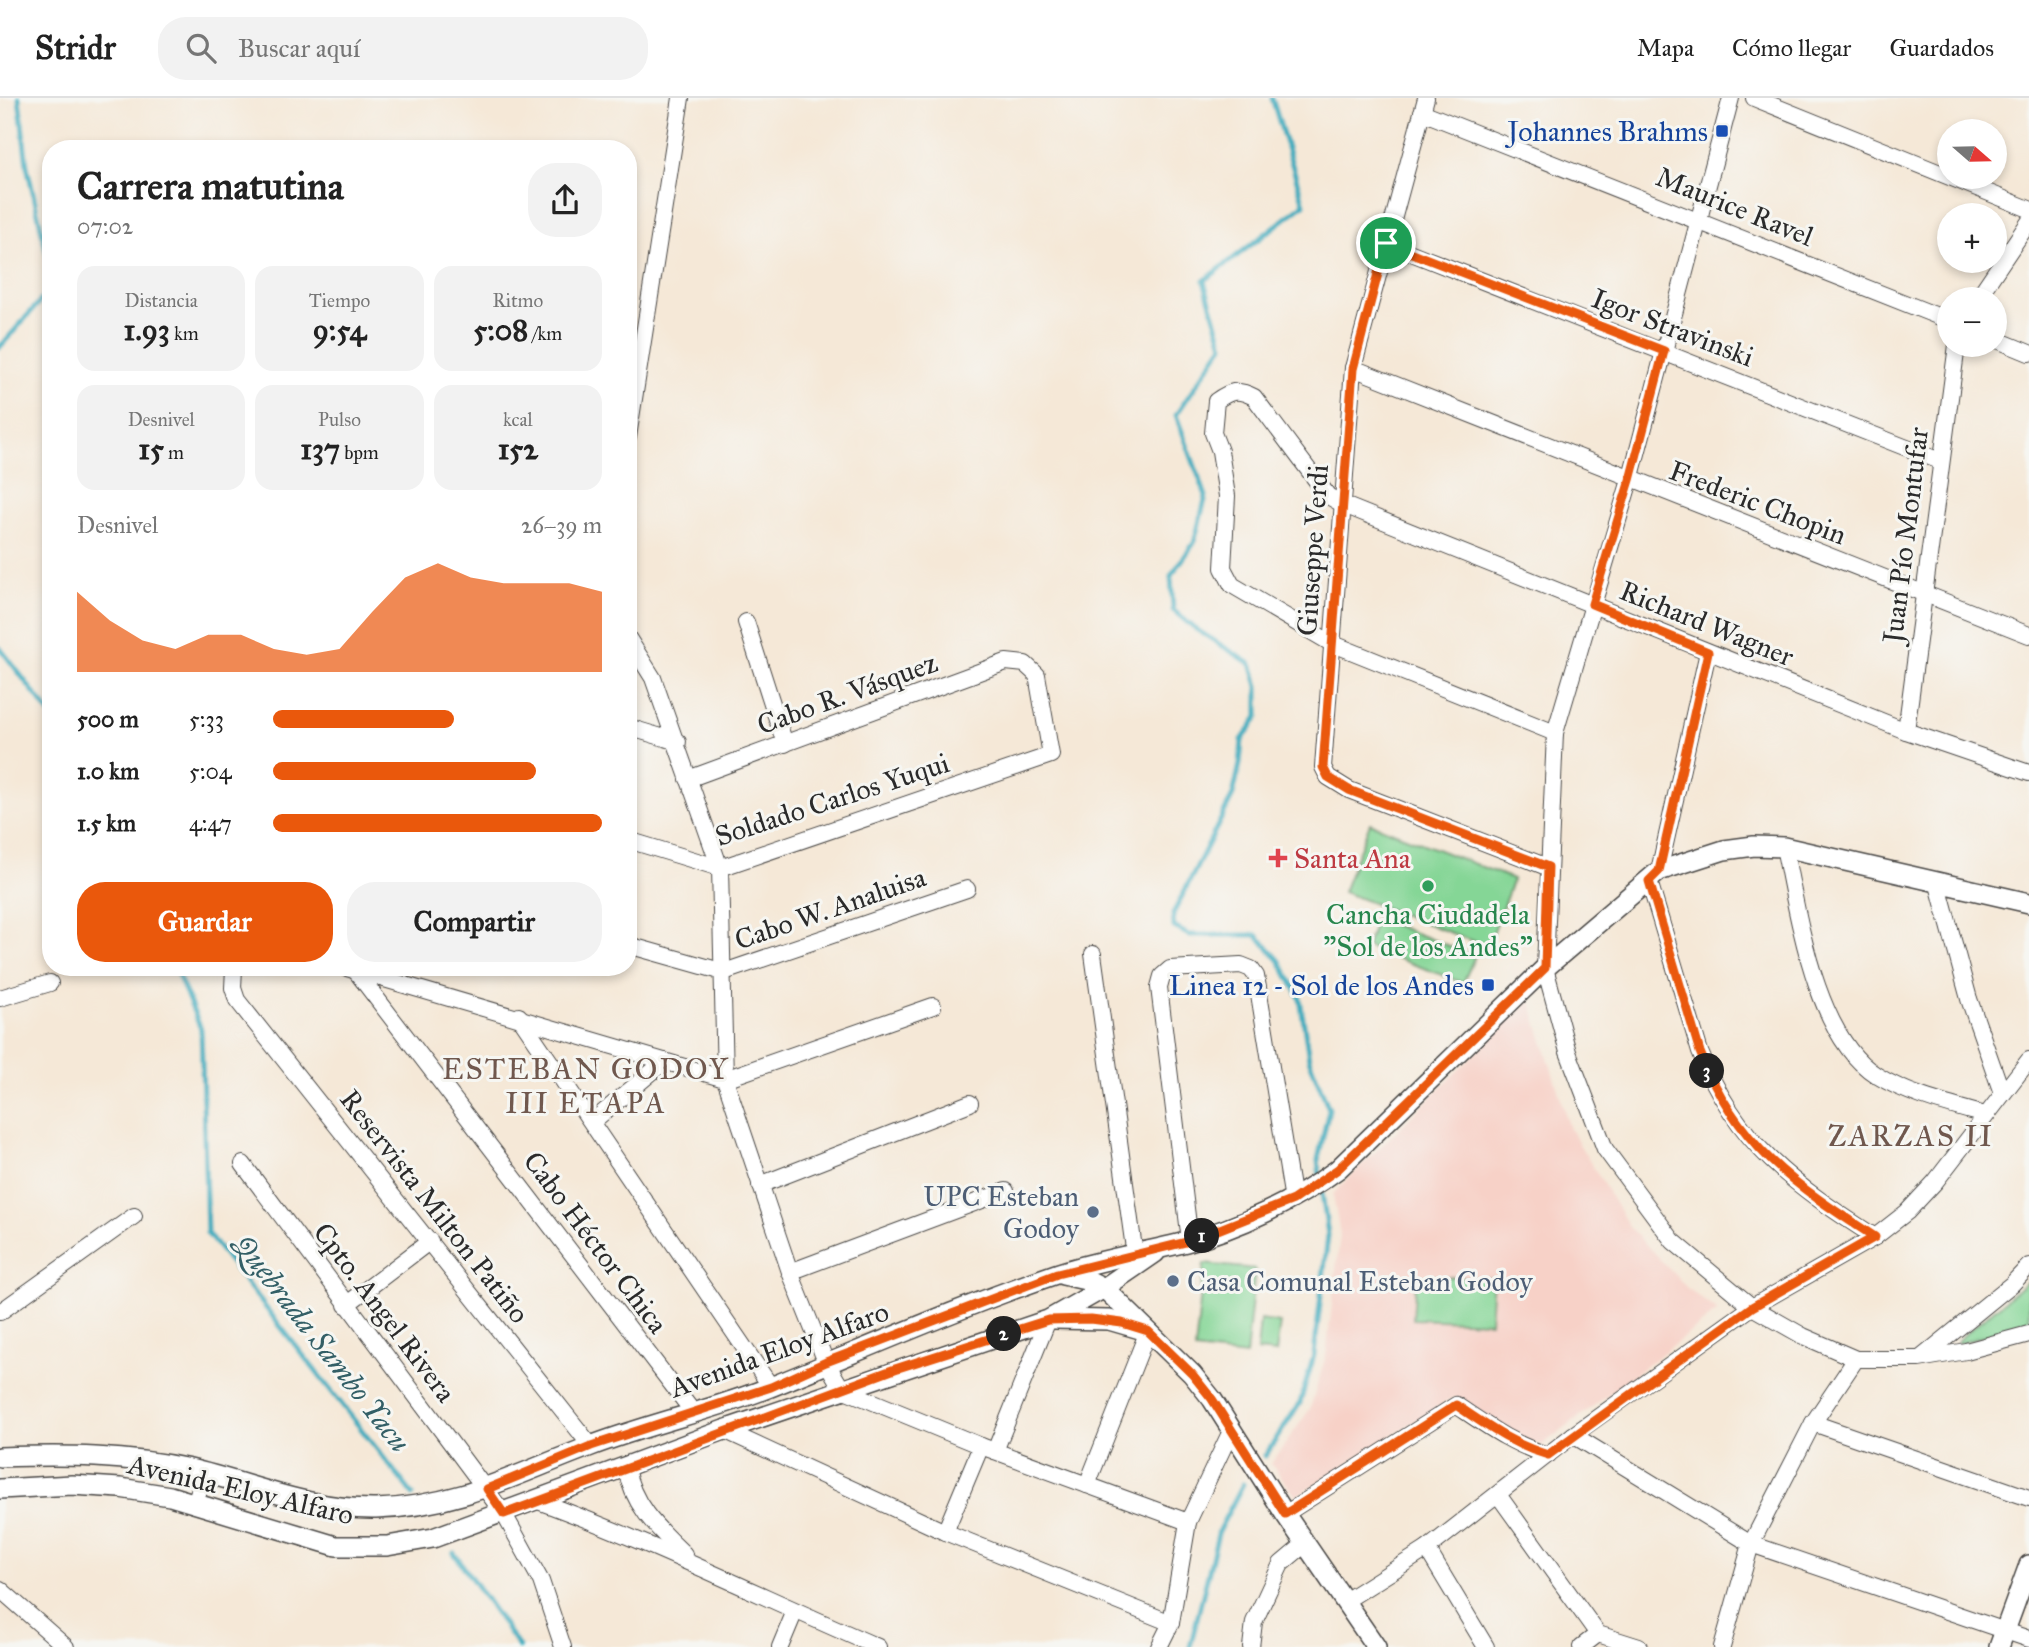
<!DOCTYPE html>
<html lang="es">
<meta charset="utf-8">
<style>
:root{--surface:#fff;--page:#f2f2f2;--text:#222;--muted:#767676;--line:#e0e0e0;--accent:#ea580c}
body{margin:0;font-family:"IM FELL Great Primer",serif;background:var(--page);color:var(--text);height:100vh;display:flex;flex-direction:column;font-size:26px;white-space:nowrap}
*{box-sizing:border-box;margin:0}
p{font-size:23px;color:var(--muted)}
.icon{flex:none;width:38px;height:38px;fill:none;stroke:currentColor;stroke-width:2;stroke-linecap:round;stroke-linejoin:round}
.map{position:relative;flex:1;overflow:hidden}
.details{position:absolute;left:42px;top:42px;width:595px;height:836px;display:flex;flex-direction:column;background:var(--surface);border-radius:28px;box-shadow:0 4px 10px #0003}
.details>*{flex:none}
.needle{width:46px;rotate:110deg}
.controls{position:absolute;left:1937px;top:21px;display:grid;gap:14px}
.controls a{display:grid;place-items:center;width:70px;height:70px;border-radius:50%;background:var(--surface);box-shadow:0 4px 10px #0003;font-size:35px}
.pin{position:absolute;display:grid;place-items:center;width:60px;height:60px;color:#fff;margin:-30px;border:4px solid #fff;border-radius:50%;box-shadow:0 2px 7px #0007}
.km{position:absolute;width:35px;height:35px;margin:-18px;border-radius:50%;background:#222;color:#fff;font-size:19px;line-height:35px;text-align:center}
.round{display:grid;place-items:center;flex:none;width:74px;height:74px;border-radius:28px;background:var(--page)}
.overview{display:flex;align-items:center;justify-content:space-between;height:119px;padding:0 35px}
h1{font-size:38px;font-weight:800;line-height:52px}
.metrics{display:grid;grid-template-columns:repeat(3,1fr);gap:10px;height:119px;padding:7px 35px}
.metrics div{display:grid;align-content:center;border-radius:18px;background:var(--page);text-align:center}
.metrics b{font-size:30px;font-weight:800}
.metrics small{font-size:19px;font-weight:400}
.metrics p{font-size:19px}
.chart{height:196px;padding:14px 35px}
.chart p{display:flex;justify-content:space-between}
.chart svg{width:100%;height:126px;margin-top:7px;fill:var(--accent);opacity:.7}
.cta{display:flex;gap:14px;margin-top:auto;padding:14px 35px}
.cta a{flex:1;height:80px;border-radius:28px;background:var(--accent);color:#fff;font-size:28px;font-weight:800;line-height:80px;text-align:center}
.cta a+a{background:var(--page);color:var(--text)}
ul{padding:0 35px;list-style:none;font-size:23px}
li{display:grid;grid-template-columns:112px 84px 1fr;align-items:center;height:52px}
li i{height:18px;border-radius:9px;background:var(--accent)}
header{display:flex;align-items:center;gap:42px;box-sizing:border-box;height:98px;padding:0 35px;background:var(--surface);border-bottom:2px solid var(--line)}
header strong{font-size:33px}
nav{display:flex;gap:38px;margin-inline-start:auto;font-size:24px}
.search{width:490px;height:63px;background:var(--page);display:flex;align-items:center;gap:18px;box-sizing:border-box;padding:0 24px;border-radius:28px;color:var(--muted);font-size:26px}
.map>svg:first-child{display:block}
.built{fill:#f7d1c7}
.green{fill:#85d696;stroke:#588060;stroke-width:2}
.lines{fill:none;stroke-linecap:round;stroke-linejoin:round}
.stream{stroke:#3facbe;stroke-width:5}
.minor-casing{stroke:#494745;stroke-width:18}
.tertiary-casing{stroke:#494745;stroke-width:22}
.minor{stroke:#fff;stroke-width:16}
.tertiary{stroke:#fff;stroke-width:19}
.route-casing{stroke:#fff;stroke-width:14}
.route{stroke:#ea580c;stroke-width:9}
.transit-dot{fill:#1a4fb4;stroke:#f6f6f2;stroke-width:2.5}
.health-dot{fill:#e0444e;stroke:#f6f6f2;stroke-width:2.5}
.leisure-dot{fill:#2e9e5b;stroke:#f6f6f2;stroke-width:2.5}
.service-dot{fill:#5c6f8a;stroke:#f6f6f2;stroke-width:2.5}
.labels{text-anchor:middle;stroke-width:6;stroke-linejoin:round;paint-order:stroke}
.transit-label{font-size:28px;fill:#164399;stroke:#f6f6f2;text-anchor:end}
.street-label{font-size:28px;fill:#2b2b2b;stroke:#f6f6f2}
.health-label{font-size:28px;fill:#be3a42;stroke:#f6f6f2;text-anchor:start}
.leisure-label{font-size:28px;fill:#27864d;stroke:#f6f6f2}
.service-label{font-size:28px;fill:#4e5e75;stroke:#f6f6f2;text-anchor:end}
.neighbourhood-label{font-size:30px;letter-spacing:2px;fill:#70584e;stroke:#f6f6f2}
.water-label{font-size:30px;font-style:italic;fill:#335f66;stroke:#f6f6f2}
</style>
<header>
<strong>Stridr</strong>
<div class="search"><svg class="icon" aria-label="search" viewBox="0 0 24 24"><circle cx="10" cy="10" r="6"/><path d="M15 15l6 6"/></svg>Buscar aquí</div>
<nav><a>Mapa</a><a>Cómo llegar</a><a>Guardados</a></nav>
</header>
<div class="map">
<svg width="2029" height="1549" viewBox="0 0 2029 1549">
<rect width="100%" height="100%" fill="#f6f6f2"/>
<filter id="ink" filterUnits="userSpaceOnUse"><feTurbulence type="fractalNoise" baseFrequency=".0143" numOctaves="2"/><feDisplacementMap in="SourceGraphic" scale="14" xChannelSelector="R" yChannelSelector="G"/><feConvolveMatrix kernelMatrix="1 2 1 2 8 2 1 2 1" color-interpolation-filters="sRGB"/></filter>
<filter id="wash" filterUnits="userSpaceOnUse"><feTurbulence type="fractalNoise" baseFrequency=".00686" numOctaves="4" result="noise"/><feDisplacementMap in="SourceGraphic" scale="28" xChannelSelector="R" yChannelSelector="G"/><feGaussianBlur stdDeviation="1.57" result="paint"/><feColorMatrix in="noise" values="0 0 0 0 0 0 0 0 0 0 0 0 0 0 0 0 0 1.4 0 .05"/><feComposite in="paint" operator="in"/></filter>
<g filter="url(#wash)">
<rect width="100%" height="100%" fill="#f5e8d7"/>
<path class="built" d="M1530,901L1570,1031L1630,1130L1689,1192L1718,1213L1542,1347L1526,1344L1454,1299L1296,1398L1271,1366L1310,1311L1326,1258L1340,1137L1333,1096Z"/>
<g class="green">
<path d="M1370,725L1513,781L1488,849L1343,794Z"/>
<path d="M1376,820L1475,858L1463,885L1367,849Z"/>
<path d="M1204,1166L1255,1171L1246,1258L1195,1252Z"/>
<path d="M1416,1178L1493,1180L1490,1224L1413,1221Z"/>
<path d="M2029,1182V1226L1957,1246L1958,1242Z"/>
<path d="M1260,1222L1280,1225L1276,1255L1257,1253Z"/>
</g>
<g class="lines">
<g class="stream">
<path d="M19,0L27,68L51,173"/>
<path d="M1272,0L1304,106L1204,183L1223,247L1176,317L1206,398L1194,445L1171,478L1173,512L1194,530L1251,566L1258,588V619L1242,642L1240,666L1233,697L1173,816L1174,829L1189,837H1257L1280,863L1300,900L1309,961L1329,1011L1318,1062L1320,1079"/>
<path d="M0,249L51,191"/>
<path d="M0,550L51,617"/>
<path d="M175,870L201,931L207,1135L413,1397"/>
<path d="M1265,1358L1300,1305L1314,1257L1328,1137L1321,1088"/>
<path d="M454,1455L519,1549"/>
<path d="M1190,1549L1219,1432L1243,1386"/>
</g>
</g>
</g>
<g filter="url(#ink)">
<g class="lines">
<defs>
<g id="minor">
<path d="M1426,0L1353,270L1323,669L1328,679L1349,692L1547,769"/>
<path d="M1731,0L1630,382L1555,635L1545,870L1568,954L1605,1051L1673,1143L1752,1209L1803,1238L1856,1261H1919L1966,1253L2029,1236"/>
<path d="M1754,0L2029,111"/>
<path d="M1422,14L1950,223"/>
<path d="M1386,145L1940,363"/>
<path d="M1977,201L2029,124"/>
<path d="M1995,241L2029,255"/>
<path d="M1353,270L2029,537"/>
<path d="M628,339L681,0"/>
<path d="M746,524L785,646"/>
<path d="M628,540L653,580L720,770L725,981L790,1174L826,1264L842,1291L981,1348L1188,1424"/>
<path d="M628,629L678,644"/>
<path d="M1906,633L1957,247"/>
<path d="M1555,635L1331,545L1232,487L1223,470L1227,398L1220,353L1213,335L1216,303C1230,293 1237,290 1254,299L1328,398L1344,407L1906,633L2029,675"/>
<path d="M628,742L720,770L1051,657L1037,577L1025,566L1006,564L688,681"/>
<path d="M1784,749C1798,815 1815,938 1876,977C1908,997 1949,1007 1985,1017"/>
<path d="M1659,773L1708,554"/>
<path d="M1649,783L1700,954C1737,1047 1794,1087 1875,1139"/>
<path d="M1937,783L1969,901L2002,995"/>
<path d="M628,847L724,874L967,791"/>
<path d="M1093,856L1136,1165"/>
<path d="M234,870L233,890L237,902L591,1348"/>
<path d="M347,870L725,981L933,908"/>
<path d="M355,872L693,1314"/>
<path d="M0,900L50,885"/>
<path d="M519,918L771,1289"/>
<path d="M592,1024L665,963"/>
<path d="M243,1066L504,1416L541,1483L563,1549"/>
<path d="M760,1087L970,1005"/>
<path d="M1190,1143L1159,889L1162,878L1170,871L1241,867L1251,871L1256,878L1293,1102"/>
<path d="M790,1174L1006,1093"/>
<path d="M346,1207L430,1143"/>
<path d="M0,1214L134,1118"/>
<path d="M1921,1260L2012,1186L2029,1168"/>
<path d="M1813,1325L2029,1400"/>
<path d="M724,1332L945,1434L1171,1525"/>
<path d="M1573,1337L1751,1446L2029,1541"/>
<path d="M995,1353L1048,1222"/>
<path d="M626,1369C632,1407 657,1430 684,1456"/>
<path d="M1087,1387L1148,1233"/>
<path d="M1499,1398L1598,1536L1639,1549"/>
<path d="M538,1403C654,1445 764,1500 878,1549"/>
<path d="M195,1405L205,1375"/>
<path d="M1285,1416L1456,1307C1486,1327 1513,1347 1548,1357"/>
<path d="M945,1434L981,1348"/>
<path d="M1427,1451L1486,1549"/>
<path d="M0,1491L66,1549"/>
<path d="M1345,1503L1427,1451L1573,1337L1752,1209L1875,1139L1907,1114L1935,1084L2029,962"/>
<path d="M780,1549L795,1513"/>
<path d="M1159,1549L1171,1525L1188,1424L1231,1333"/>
<path d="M1251,1549L1254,1524L1281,1466L1306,1445"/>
<path d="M1581,1549L1598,1536"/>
<path d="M1722,1549L1751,1446L1813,1325L1856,1261"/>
</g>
<g id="tertiary">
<path d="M1063,1177L1090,1183L1104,1190L1192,1276L1212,1301L1285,1416L1376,1549"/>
<path d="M1053,1221L1109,1222L1147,1233"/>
<path d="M0,1359C64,1357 127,1357 190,1371C253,1386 310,1412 376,1411C458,1409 518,1375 591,1348C651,1325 714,1312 773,1288C867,1250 960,1209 1056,1176C1099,1162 1143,1155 1186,1144C1239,1130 1295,1103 1338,1071L1545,870L1659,773L1724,752L1754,748L1784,749L2029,805"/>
<path d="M0,1391L72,1387L120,1390L170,1398L336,1448H387L433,1440L724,1332L1048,1222L1104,1190L1155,1155"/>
<path d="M1999,1549L2029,1467"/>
</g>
</defs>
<use href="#minor" class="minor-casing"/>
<use href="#tertiary" class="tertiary-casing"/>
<use href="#minor" class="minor"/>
<use href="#tertiary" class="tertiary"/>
</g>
</g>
<g class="lines" filter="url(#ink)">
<defs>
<path id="route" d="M1386,145L1664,253L1630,382L1592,506L1708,554L1659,773L1649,783L1700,954C1736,1047 1794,1087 1875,1139L1752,1209L1548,1357C1513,1347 1486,1327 1456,1307L1285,1416L1212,1301L1192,1276L1148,1233L1122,1225L1091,1221L1048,1222L895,1271L504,1416L487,1391L591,1348L771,1289L826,1264L1057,1176L1190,1143L1293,1102L1338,1071L1545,870L1548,769L1349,692L1328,679L1323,669L1353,271Z"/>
</defs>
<use href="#route" class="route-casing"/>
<use href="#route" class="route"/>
</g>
<g class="transit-dot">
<rect x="1715" y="26" width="14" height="14" rx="3.5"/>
<rect x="1481" y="880" width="14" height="14" rx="3.5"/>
</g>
<path class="health-dot" d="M1274.5 749.5h7v7h7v7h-7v7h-7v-7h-7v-7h7z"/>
<circle class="leisure-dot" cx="1428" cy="788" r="7"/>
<g class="service-dot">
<circle cx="1093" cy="1114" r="7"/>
<circle cx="1173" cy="1183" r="7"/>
</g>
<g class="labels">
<g class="transit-label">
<text x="1708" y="43">Johannes Brahms</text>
<text x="1474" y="897">Linea 12 - Sol de los Andes</text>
</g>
<g class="street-label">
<text transform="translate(1735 108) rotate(22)" y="10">Maurice Ravel</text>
<text transform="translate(1673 229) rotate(21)" y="10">Igor Stravinski</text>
<text transform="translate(1758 404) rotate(21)" y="10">Frederic Chopin</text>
<text transform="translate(1905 437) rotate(-83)" y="10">Juan Pío Montufar</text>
<text transform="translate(1312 452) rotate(-86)" y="10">Giuseppe Verdi</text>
<text transform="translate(1707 525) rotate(22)" y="10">Richard Wagner</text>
<text transform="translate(847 595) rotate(-20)" y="10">Cabo R. Vásquez</text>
<text transform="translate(832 701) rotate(-18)" y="10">Soldado Carlos Yuqui</text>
<text transform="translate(830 810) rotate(-19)" y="10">Cabo W. Analuisa</text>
<text transform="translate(435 1108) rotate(52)" y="10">Reservista Milton Patiño</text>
<text transform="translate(596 1144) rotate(53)" y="10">Cabo Héctor Chica</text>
<text transform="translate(385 1214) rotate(53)" y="10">Cpto. Angel Rivera</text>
<text transform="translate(779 1251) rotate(-20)" y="10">Avenida Eloy Alfaro</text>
<text transform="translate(241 1391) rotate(13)" y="10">Avenida Eloy Alfaro</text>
</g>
<g class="health-label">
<text x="1294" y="770">Santa Ana</text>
</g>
<g class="leisure-label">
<text x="1428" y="826">Cancha Ciudadela<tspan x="1428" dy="32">"Sol de los Andes"</tspan></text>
</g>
<g class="service-label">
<text x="1079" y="1108">UPC Esteban<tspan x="1079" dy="32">Godoy</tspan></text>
<text x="1187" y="1193" text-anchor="start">Casa Comunal Esteban Godoy</text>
</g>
<g class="neighbourhood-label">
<text x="586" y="981">ESTEBAN GODOY<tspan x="586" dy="34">III ETAPA</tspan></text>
<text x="1911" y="1048">ZARZAS II</text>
</g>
<g class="water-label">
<text transform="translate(322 1245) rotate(52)" y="10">Quebrada Sambo Yacu</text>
</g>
</g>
</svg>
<div class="controls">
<a><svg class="needle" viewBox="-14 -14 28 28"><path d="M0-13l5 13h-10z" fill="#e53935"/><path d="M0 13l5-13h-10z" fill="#767676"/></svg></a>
<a>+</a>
<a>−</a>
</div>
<div class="pin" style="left:1386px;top:145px;background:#1e9e55"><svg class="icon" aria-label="arrive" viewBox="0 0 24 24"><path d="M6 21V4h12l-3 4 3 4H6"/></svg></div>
<b class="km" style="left:1202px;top:1138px">1</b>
<b class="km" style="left:1004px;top:1236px">2</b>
<b class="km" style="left:1707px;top:973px">3</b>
<section class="details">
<div class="overview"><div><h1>Carrera matutina</h1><p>07:02</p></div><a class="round"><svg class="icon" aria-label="share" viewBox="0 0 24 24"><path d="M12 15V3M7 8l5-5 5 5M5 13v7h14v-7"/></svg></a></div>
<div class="metrics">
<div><p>Distancia</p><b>1.93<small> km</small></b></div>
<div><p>Tiempo</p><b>9:54</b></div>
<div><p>Ritmo</p><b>5:08<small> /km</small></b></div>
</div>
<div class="metrics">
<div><p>Desnivel</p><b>15<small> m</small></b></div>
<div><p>Pulso</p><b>137<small> bpm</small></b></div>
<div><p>kcal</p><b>152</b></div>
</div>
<div class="chart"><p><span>Desnivel</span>26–39 m</p>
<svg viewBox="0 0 160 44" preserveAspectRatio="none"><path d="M0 44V16L10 26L20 33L30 36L40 31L50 31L60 36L70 38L80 36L90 23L100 11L110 6L120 11L130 13L140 13L150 13L160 16V44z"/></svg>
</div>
<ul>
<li><b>500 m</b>5:33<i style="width:55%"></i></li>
<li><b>1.0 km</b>5:04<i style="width:80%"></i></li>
<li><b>1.5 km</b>4:47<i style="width:100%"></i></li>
</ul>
<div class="cta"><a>Guardar</a><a>Compartir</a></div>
</section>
</div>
